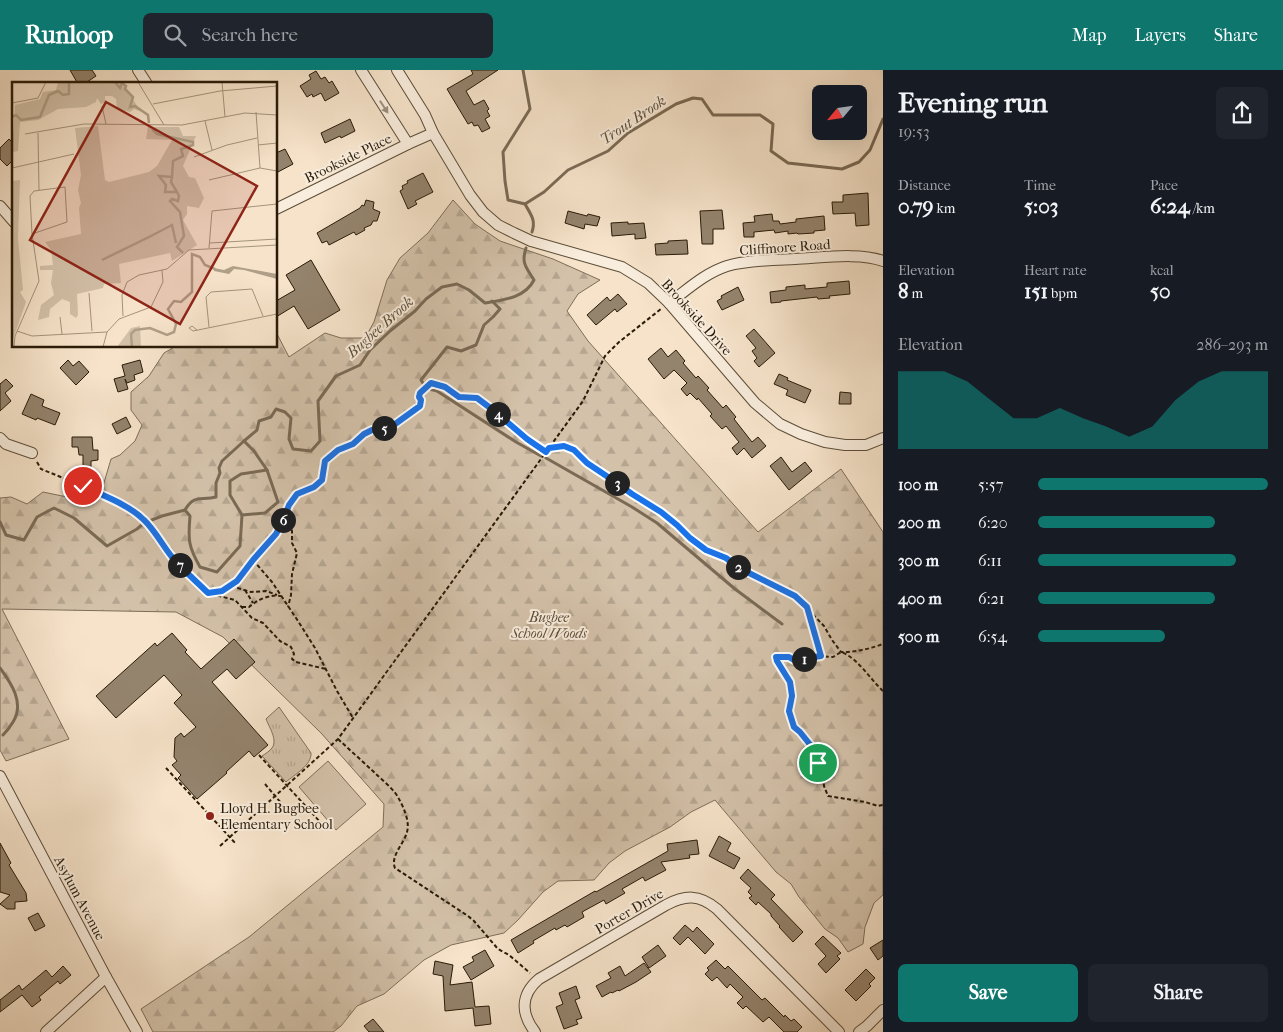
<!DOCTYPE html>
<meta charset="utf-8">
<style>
:root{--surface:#171b24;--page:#20242c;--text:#f1f3f6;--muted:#9ea1a6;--accent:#0f766e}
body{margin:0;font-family:"IM FELL French Canon",serif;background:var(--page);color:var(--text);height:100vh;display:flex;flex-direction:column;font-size:19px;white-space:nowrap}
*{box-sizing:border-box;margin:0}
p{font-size:16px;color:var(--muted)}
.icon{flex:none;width:28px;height:28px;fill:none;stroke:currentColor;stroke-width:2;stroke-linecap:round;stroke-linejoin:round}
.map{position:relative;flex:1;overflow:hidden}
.details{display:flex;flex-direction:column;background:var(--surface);width:400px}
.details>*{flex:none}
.needle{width:32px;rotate:241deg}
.controls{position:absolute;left:812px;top:15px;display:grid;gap:10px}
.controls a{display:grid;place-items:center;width:55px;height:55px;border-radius:8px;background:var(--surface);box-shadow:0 5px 20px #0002;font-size:25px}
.pin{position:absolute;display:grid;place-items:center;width:42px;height:42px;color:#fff;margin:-21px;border:2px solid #fff;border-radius:50%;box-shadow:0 1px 5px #0007}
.km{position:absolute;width:25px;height:25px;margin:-12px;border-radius:50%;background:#222;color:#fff;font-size:14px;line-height:25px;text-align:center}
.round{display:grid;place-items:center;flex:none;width:52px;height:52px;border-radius:8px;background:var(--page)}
.overview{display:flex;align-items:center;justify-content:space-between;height:85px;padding:0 15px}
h1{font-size:28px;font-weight:700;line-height:38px}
.figures{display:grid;grid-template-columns:repeat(3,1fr);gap:8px;height:85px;padding:5px 15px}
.figures div{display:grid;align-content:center}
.figures b{font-size:21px;font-weight:700}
.figures small{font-size:14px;font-weight:400}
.figures p{font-size:14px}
.chart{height:140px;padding:10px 15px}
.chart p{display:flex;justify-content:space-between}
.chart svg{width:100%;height:90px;margin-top:5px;fill:var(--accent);opacity:.7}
.primary-button{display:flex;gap:10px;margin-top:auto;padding:10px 15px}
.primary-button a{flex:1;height:58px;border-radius:8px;background:var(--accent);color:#fff;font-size:20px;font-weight:700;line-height:58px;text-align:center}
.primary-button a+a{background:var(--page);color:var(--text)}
ul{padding:0 15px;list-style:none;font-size:16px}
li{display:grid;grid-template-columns:80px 60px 1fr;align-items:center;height:38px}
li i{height:12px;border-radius:6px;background:var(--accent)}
header{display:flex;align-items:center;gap:30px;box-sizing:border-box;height:70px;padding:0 25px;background:var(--accent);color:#fff}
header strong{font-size:24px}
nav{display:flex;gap:28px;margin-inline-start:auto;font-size:18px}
.search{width:350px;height:45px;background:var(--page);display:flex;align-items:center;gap:12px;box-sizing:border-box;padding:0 18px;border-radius:8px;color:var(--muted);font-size:19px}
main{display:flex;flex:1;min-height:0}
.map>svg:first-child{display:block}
.grass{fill:url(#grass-tufts);stroke:#7e6e58}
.forest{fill:url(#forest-firs);stroke:#7e6e58}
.pitch{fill:#d3c1a9;stroke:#7e6e58}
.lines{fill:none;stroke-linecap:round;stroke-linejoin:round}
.stream{stroke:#7a6a55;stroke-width:3}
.building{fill:#94836d;stroke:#291b08}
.minor-casing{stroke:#5c4d38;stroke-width:12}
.path{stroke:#291b08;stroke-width:2;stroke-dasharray:4 2.5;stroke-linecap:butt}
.minor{stroke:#f9eddd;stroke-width:10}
.oneway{fill:#9b8e7d}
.route-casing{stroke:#fff;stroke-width:10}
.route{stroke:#1a73e8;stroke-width:6}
.poi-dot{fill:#8f2418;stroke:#f9eddd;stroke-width:2}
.labels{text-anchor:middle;stroke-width:4;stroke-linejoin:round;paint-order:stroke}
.street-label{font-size:14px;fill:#291b08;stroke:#f9eddd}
.park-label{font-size:14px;font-style:italic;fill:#5c4d38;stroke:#f9eddd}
.poi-label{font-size:14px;fill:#291b08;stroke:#f9eddd;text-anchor:start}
.water-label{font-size:15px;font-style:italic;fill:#5f503b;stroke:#f9eddd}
.inset-river{fill:none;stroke:#b09f88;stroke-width:2.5}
.inset-road{fill:none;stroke:#a4937c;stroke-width:1}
.view{fill:#8f2418;fill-opacity:0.15;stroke:#8f2418;stroke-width:2.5}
.inset-edge{fill:none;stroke:#291b08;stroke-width:2.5}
</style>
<header>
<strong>Runloop</strong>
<div class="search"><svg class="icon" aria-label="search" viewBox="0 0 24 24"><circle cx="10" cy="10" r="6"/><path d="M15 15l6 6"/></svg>Search here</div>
<nav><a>Map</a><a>Layers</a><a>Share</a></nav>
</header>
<main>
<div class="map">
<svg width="883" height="962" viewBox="0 0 883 962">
<defs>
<pattern id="grass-tufts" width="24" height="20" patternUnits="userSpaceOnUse" patternTransform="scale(1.25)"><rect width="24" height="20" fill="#d3c1a9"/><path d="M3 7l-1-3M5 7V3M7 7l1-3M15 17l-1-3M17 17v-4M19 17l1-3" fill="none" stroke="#b5a590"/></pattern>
<pattern id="forest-firs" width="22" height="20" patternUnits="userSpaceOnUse" patternTransform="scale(1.25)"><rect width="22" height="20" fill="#d3c1a9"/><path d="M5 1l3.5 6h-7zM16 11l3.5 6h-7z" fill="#b5a590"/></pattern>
</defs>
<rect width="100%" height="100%" fill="#f6e3ca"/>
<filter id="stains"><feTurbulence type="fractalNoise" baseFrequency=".004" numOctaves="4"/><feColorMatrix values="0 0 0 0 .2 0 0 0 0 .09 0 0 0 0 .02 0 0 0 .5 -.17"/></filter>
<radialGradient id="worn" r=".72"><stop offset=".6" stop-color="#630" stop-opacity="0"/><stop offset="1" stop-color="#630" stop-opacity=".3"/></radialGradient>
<path class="grass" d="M279,637L311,683C312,695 294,705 286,712L262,686C265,684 270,681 272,678C278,670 269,657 266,649Z"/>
<path class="forest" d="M453,130L475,154L500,171L553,189L600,210L578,224L567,241L588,271L758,462L841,399L883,462V825L874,833L865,857L863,874L848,882L838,868L825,859L799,827L791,814L776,802L715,730L691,742L670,757L625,781L609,793L594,810L558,811L543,822L518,850L504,863L451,875L424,890L384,924L357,936L341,956L333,962H153L141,939L249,867L383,757L384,734L321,663L223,567L176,542L2,539L69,669L6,691L0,680V428L11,427L27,434L43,422L67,427L80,421L103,416L111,389L120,385L135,371L142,355L131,340V322L149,306L164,283L176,276H276V262L289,287L325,263L341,268H365L374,252L387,210L400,188L428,163Z"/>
<path class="pitch" d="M328,691L366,734L336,760L299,717Z"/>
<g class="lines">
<g class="stream">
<path d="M523,0L530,39L503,82L505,111L508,130L525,134L544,122L568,100L608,81L628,63L676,34L693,28L702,29L713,45H760L773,54L771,81L788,93L842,99L859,92L870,80L883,49"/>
<path d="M525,134C531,145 536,150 532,162"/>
<path d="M492,231L500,239L493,247L484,255L476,275L461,281L447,277L421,310L426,318L437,321L516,372L541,386"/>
<path d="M546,388L632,437L657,453L735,519L782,554"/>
<path d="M185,440C194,424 201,431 216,427V413L220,403L219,398L222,391L244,371"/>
<path d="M242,445L230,425V411L241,404L267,400"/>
<path d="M0,452L6,465L24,470L37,447L54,438L74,448L107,476L137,459L144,453L162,446L185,440L190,446C188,469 188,476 200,497L217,502L240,476L242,445L265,443L278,432L267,400L254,381L244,371L257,360L259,351L271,347L276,339L285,342L291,348L289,369L293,379L311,381L320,371L318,331L336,306L360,295L370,280L390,261L415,241L426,229L442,217L457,214L469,220L485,233C503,230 525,228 534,210C526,197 521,193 526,178"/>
<path d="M0,598C11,613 25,633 13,652C10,657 7,661 3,665"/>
</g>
</g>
<g class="building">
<path d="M70,0H92L96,6L84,14H78Z"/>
<path d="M471,0H498L466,21L474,35L484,30L489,39L487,41L490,46L485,49L490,58L482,62L478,55L474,56L472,52L468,54L447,19L473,4Z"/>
<path d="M316,1L321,9L325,7L329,13L332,11L339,23L325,31L321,23L313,27L312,24L307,27L300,16L311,9L309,5Z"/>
<path d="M350,49L355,61L341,68L340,66L325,73L321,63Z"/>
<path d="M9,69L14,74V89L7,96L0,89V78Z"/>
<path d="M285,79L293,94L276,103V83Z"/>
<path d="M423,103L433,122L415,131L417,134L408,139L400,121L403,119L402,116L408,113L407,111Z"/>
<path d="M868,123L869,155L856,156L855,143L833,144L832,132H843V125Z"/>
<path d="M366,130L374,132L373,139L380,142L377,151H373L371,155L364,158L365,160L356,165L354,162L329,175L327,171L322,173L317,163L360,138L362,135L364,136Z"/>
<path d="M722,140L724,159H713V174H702L700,141Z"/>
<path d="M568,141L587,146L588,144L600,147L597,156L585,154L584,159L565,153Z"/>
<path d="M772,144L773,151H779L780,154L796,152V149L824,146L825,160L814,161V163L798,164L797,163L788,164V161L775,163L774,160L754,162V167H744L743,153L755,152L754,146Z"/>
<path d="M628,152V154L644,153L646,168L635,169V164L612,166L611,153Z"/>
<path d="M687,170L688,184L656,185L655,174L668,173V171Z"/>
<path d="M311,190L340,240L308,259L294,236L276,247V231L295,220L286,205Z"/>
<path d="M849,211L850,224L829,226L830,228L818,229L817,227L781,231V232L771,233L770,222L786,220V217L805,215V219L827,217V213Z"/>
<path d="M738,217L744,230L722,240L717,231L722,228L721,226Z"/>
<path d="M618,224L627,234L617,242L615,239L596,255L587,245L607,227L610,231Z"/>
<path d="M754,259L775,283L759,297L754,291L757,288L752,281L756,278L746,266Z"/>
<path d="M661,278L668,287L676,280L685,291L683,293L696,308L698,306L709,318L707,320L723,338L726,335L736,347L734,349L752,372L758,367L766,376L752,388L744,378L737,385L732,378L739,372L726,356L722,359L710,346L712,344L698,328L697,330L690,323L687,326L681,319L687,313L674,300L664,309L648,289Z"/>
<path d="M68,290L73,296L79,291L89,302L76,315L60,298Z"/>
<path d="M140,290L143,302L134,305L135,310L127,313L125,309L128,319L118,322L114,309L125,306L122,295Z"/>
<path d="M779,304L788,308L787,310L811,320L805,333L786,325L788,320L774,314Z"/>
<path d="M6,309L13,316L5,323L11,331L0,341V314Z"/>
<path d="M840,322L851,323V334H839Z"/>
<path d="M31,324L44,330L42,336L60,343L55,355L37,348L36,350L22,344Z"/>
<path d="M126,347L131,357L117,364L112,354Z"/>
<path d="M72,367H92L93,380H98V390L91,391V398H83V385H79L78,377H72Z"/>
<path d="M781,387L792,402L805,392L812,401L789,420L770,396Z"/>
<path d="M172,563L187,580L185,582L201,599L234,569L255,592L236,609L227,599L212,612L268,675L254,687L249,681L226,702L227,703L197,729L178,708L181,705L172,695L177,691L174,687L175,668L181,663L184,667L196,657L174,633L182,625L164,605L116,648L96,626L155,573L157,576Z"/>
<path d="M719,766L731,773L727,781L740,788L734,799L709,786Z"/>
<path d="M697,770L699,784L689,785L690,788L661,792L666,800L645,811L643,807L622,819L625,823L606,834L604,830L582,842L584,847L567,857L565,855L556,860L555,858L533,871L534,873L518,883L511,870L595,821L596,822L668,781L667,774Z"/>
<path d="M0,773L11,793L9,795L26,823L27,831L15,832V839H7L0,834L10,825L0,822Z"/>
<path d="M748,799L775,825L771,829L803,862L793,872L779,857L780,856L771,846V844L758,832L756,835L749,828L752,826L748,822L751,818L740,808Z"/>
<path d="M38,843L45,856L35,861L28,848Z"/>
<path d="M685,855L693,862L697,857L714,874L705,884L688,867L680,875L673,868Z"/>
<path d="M823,866L841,883L837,886L840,889L826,903L818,894L826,886L815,874Z"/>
<path d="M883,870V886L878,890L870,878Z"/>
<path d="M658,875L666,886L649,898L642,887Z"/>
<path d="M485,880L494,896L471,910L463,897L474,891L472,887Z"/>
<path d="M716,890L725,899L728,896L762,930L765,928L784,947L785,945L791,951L794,949L802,957L797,962H784L769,947L763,952L746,936L743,939L737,933L743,927L730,914L727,918L717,907L712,911L705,904L709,900L707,898Z"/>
<path d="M435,891L453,895L450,915L472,912L475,937L489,936L491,954L475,956L473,938L445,941L443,906L433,904Z"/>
<path d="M644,893L651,902L636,912L619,921L618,920L612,923L611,922L602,927L596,916L611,908L608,903L620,896L625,906Z"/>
<path d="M63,896L71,905L60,914L58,911L39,927L41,930L32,937L22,925L0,942V930L19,915L22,920L46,900L52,907Z"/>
<path d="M866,899L875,908L869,914L871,916L856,931L845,920Z"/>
<path d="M576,916L580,928L575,930L582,948L576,950L578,954L564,959L556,937L563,934L559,923Z"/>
<path d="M373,949L384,962H369L364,956Z"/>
</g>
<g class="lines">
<defs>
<g id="minor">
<path d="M138,0L147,14"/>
<path d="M361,0L408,74"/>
<path d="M397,0L425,45L433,63L470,125L483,142L498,155L514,163L531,171L622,197L648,213L669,233L755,333L780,354L801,364L825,372L845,375H866L883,368"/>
<path d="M0,136L14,152"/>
<path d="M276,139L408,74L433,63"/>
<path d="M669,233C687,220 705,203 727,196C748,190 773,190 795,189C820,188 860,182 883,191"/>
<path d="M0,368L6,374L32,383"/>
<path d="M0,706L106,907L137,962"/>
<path d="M46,962L106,907"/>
<path d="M535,962C521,944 520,925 539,909L666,835C685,825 699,824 717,839L839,962"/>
<path d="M859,962L867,956L883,940"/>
</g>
</defs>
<use href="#minor" class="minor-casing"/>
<g class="path">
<path d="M549,378L564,376L574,379L587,393L611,409L632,424L661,442L677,455L690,468L706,479L726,488L739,498L795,526L824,556L832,570L841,582C856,582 869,579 883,574"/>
<path d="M37,392L41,399L83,416L125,436L144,449L150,456L161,473L174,489L208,523C236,519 236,509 253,490C261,481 270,473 277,464C284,451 285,436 296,425C298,423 302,422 306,420C325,413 322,409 325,391L338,381L353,374L364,364L372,360L391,357L420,336L421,330L419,327L420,323L431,313L445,317L459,327L477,328L493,340L527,369L546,382"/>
<path d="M284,449L290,457L292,461V473L297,483L292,504L291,525L288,537"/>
<path d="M253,490L272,512L298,551L315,578L337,621L353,648"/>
<path d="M231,516L251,522L266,521L277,525"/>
<path d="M245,520L253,533"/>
<path d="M211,524L235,530L252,548L263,553L280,571L291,577L294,584L292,589L296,592L326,599"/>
<path d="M242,537H249C257,530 269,524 281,526"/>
<path d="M807,538L821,586"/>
<path d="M883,621C869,608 859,589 841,582L833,587L819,586L794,590L789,587H776L777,591L790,613L792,626L789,641L794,657L816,682L818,693L823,705L824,716L828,726L865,732L878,736L883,735"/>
<path d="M338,669C350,680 363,692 375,703C383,711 394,719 399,729C404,738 410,752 407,762C404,774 390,786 395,798L468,846L474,851L498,879L509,885L530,903"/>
<path d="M259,685L321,753"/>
<path d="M166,698L236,774"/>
<path d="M265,714L281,733"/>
<path d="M220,776L338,669L583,331L605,286L619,272L661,239"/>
</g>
<use href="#minor" class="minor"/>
</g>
<defs><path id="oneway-solid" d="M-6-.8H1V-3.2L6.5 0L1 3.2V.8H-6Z" transform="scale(1.25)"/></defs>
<use class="oneway" href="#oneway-solid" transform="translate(384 37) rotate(57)"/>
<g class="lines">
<defs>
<path id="route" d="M83,416C103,426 128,434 144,450C154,459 163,476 172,487C183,500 196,511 208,523L222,521L237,511L253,490L276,464L282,453L289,435L297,424L314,417L322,410L325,391L338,380L353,374L364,364L372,360L391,357L420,336L421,330L419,327L420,323L431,313L445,317L459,327L477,328L493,340L527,369L546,382L549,378L564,376L574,380L587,393L611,409L632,424L661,442L677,455L690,468L706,480L726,488L739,498L795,526L807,537L821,586L794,590L789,587H776L777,591L790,612L792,626L789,641L794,657L800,662L816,682L818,693"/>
</defs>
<use href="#route" class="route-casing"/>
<use href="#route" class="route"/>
</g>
<circle class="poi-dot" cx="210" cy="746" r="5"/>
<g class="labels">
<g class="street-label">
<text transform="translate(348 88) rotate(-26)" y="5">Brookside Place</text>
<text transform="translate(785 177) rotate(-4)" y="5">Cliffmore Road</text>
<text transform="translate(697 247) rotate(48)" y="5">Brookside Drive</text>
<text transform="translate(80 828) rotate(62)" y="5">Asylum Avenue</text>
<text transform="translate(629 841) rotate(-30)" y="5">Porter Drive</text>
</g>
<g class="park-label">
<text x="549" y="552">Bugbee<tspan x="549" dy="16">School Woods</tspan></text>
</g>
<g class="poi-label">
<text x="220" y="743">Lloyd H. Bugbee<tspan x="220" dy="16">Elementary School</tspan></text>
</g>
<g class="water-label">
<text transform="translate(633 50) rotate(-34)" y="5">Trout Brook</text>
<text transform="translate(380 257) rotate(-42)" y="5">Bugbee Brook</text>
</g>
</g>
<g transform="translate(12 12)">
<rect width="265" height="265" fill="#f6e3ca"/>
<path d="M46,0H110L127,27L136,32L122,27L118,30L105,27L104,17L100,14H93V20L89,22L85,16L84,20L74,25L46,27L26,38L8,40L6,69L0,70L3,23L28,17L31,10L44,8ZM86,44L93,98L97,100L137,90L145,84L160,58L134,57L136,45H167L171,54H184L171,84L177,95L183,96L192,116L187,126L175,124V132L171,138L185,163L160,179L158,171L107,182L109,201L92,202L91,206L65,212L66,233L64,236L58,232V220L50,217L38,227L37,235L26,238L29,223L42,213L39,201L41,188H28V184L41,183L39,168L33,160L69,152L67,126L69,121L66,108L69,93L63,46ZM8,98L6,157L11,208L8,210L14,220L0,260V99ZM128,244L129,265H105L119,246Z" fill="#d3c1a9"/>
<path d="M221,184L265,192V197L232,188L222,187L217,192L202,189V186L212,188Z" fill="#b09f88"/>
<path class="inset-river" d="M103,0L108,6L110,1L114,4L113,7L121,15L118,25L123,24L136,33L137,41M0,35L4,33L9,38L28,35L37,13L46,9L51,13L57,12V0M140,47L145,52L181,60V63L169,67L171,74L161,79L160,95L147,94L154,103L153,110H165L167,114L166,119L160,117L158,119L168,130L172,154L165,165L171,171M160,95L159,100L165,110M137,155L160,143L164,161M90,178L137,155M120,265L119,252L123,248L138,246L155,253L162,250L164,242L156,227L162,219L169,220L180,210V172L188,175L193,183L203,187"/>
<path class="inset-road" d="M126,0L152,43M210,0L213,35M0,21L26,16L34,0M141,22L208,9L265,4M90,24L94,42M244,30L248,86M193,39L200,68M26,51L27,108M13,52L72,42L170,43L233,31L265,33M246,63L265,61M182,75L215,63L245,56M0,86L62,72M197,98L248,86L265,89M198,161L265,157M197,166L200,129L265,122M77,211L80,249M111,234L110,213L115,200L127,193L155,187L177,168L265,163M48,235L50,252M197,245L194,215L199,210L240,207L251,234M185,248L180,244L177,246L181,249L265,232M5,249L20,254L95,250M2,265L3,254L27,199L20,152L18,114L22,109L53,105L55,140L20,152M91,265L95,250L107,237L139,225L151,200L150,188"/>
<path class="view" d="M94,20L245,104L168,242L18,158Z"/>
<rect width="265" height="265" class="inset-edge"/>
</g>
<rect width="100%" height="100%" filter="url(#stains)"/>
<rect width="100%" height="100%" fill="url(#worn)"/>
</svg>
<div class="controls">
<a><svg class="needle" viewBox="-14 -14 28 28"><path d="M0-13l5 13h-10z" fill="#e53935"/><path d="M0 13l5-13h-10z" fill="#9ea1a6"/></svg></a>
</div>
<div class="pin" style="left:818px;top:693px;background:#1e9e55"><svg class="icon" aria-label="arrive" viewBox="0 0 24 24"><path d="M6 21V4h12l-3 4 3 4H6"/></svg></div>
<div class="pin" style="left:83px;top:416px;background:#d93025"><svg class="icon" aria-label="check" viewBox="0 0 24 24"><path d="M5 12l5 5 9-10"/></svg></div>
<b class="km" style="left:804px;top:589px">1</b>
<b class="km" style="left:738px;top:497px">2</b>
<b class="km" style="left:617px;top:413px">3</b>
<b class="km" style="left:498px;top:344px">4</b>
<b class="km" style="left:384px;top:358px">5</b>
<b class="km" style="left:283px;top:450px">6</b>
<b class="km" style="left:180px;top:495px">7</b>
</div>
<section class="details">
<div class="overview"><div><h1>Evening run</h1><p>19:53</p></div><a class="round"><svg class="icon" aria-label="share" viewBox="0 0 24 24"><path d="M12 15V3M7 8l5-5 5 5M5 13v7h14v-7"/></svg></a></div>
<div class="figures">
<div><p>Distance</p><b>0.79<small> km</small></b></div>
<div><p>Time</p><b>5:03</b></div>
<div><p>Pace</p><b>6:24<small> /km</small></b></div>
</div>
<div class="figures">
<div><p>Elevation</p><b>8<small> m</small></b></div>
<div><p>Heart rate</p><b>151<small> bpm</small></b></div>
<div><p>kcal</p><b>50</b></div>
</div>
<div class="chart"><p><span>Elevation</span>286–293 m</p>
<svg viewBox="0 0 160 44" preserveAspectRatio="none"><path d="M0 44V6L10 6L20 6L30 11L40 20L50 29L60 29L70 24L80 29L90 33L100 38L110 33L120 20L130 11L140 6L150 6L160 6V44z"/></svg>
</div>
<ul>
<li><b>100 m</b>5:57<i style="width:100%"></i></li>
<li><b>200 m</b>6:20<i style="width:77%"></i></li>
<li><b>300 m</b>6:11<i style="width:86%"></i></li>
<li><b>400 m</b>6:21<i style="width:77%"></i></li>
<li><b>500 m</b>6:54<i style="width:55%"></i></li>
</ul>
<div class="primary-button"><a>Save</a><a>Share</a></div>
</section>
</main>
